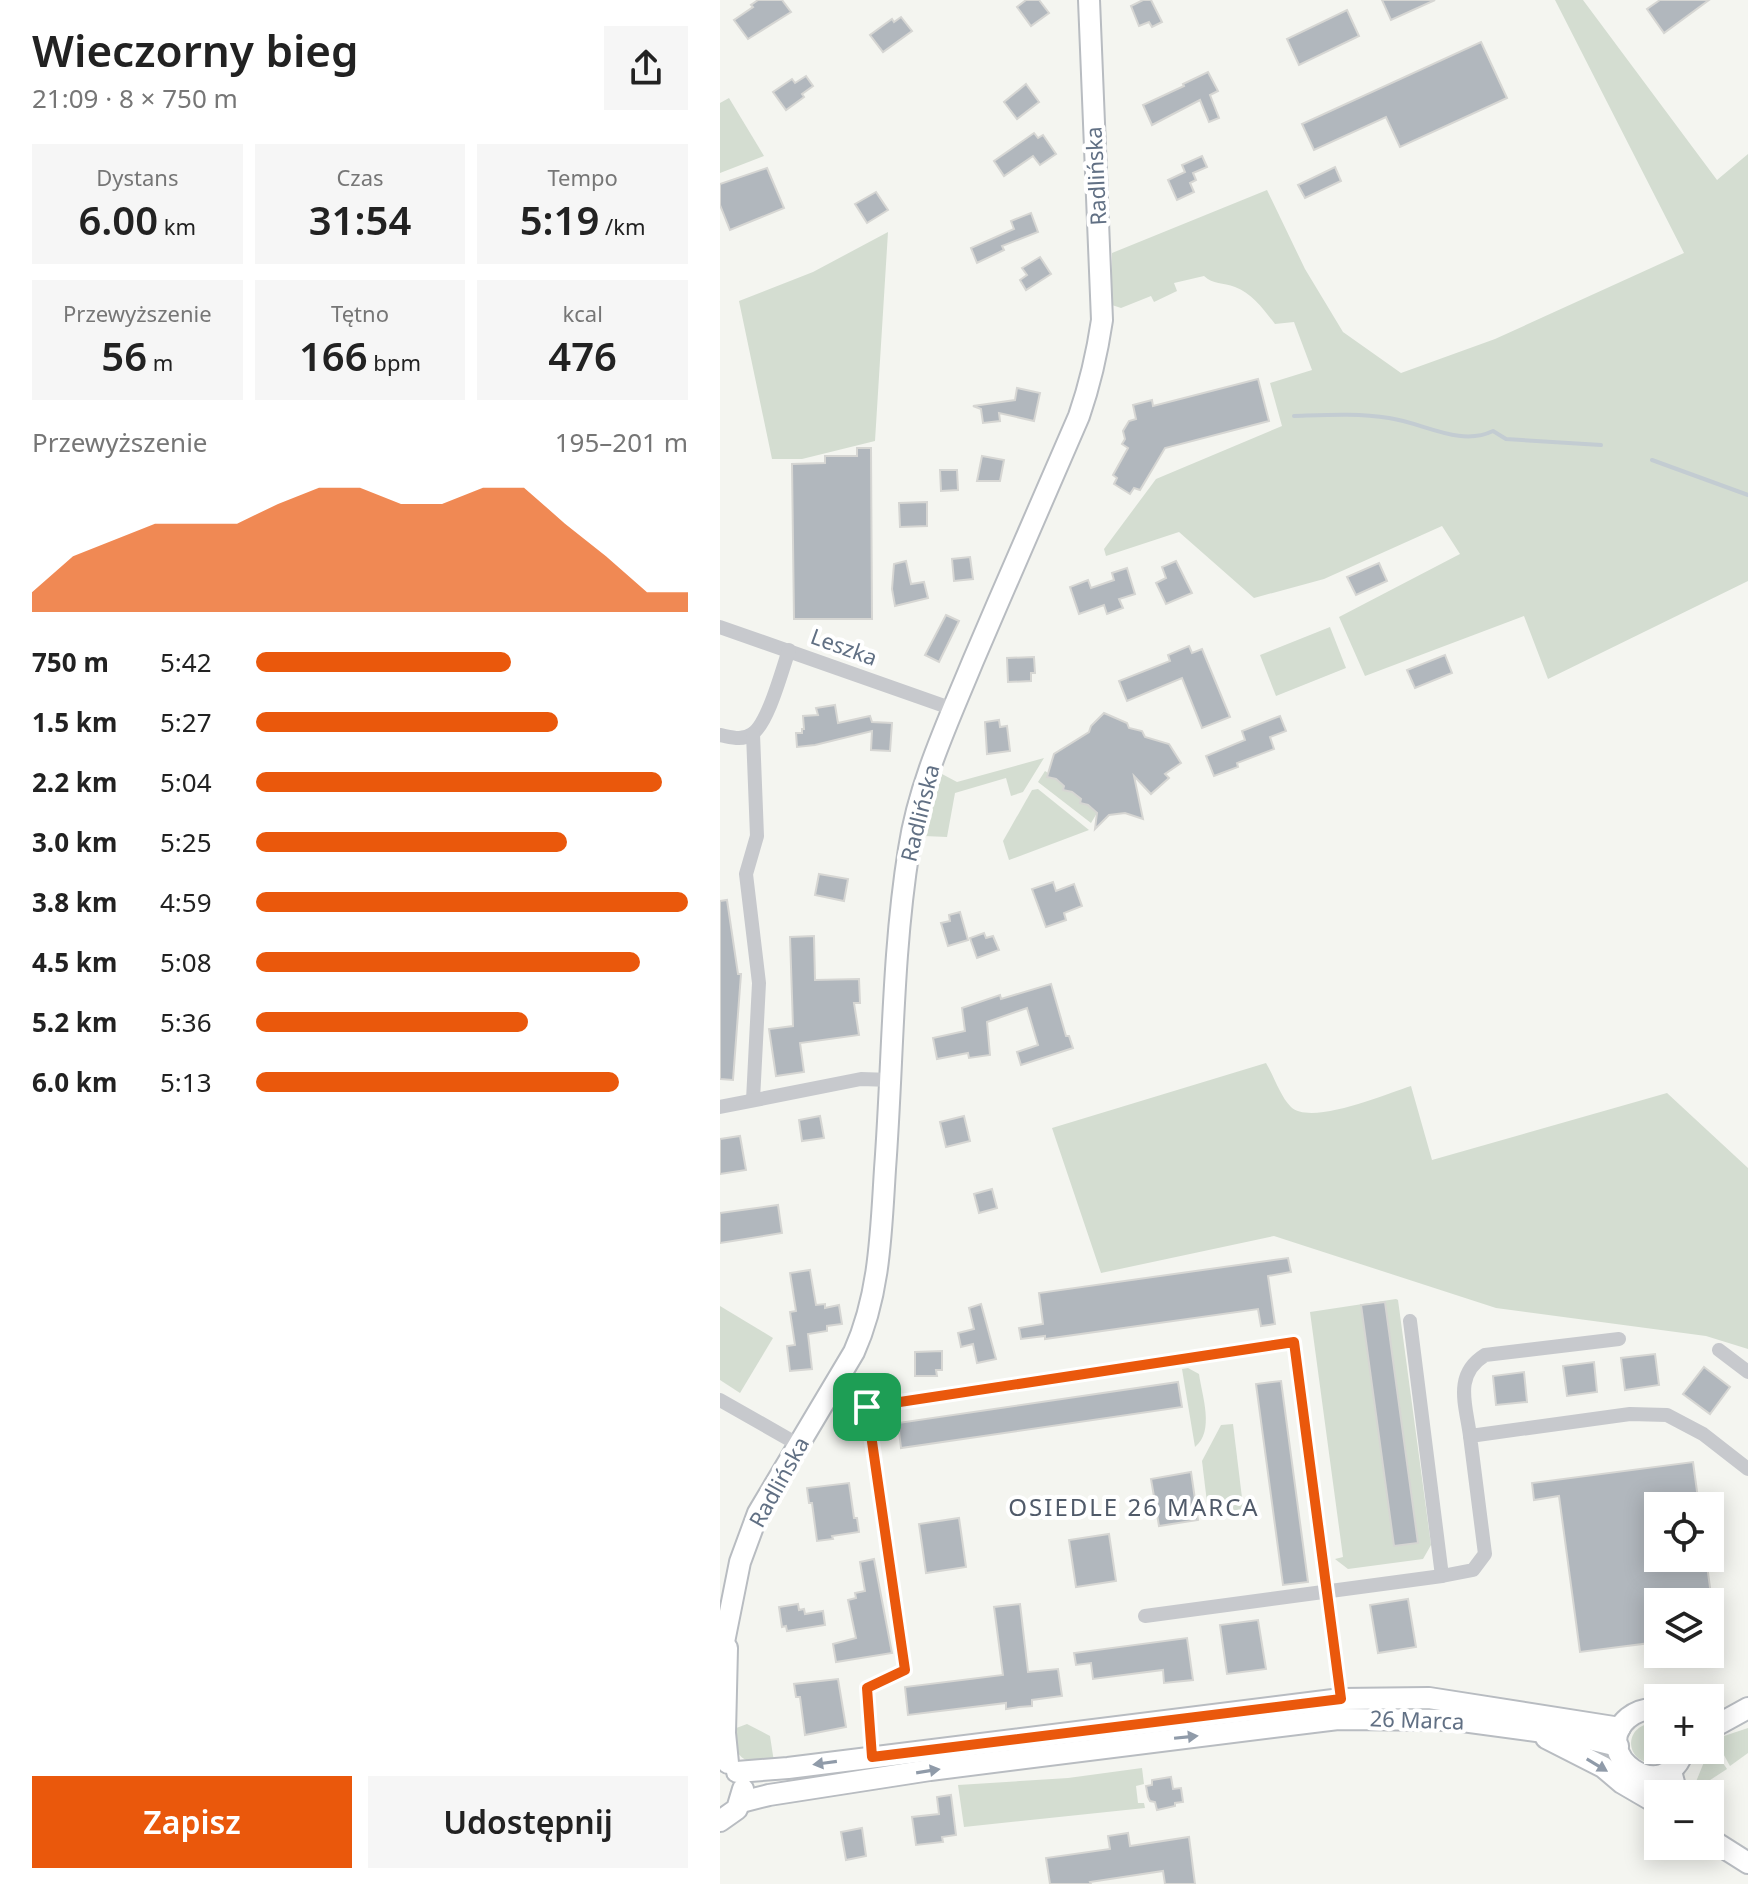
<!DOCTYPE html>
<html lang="pl">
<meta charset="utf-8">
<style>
:root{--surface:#fff;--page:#f6f6f6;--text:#222;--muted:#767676;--accent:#ea580c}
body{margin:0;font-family:"Noto Sans",sans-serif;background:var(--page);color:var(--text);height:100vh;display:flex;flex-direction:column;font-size:30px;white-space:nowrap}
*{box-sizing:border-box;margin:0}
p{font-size:26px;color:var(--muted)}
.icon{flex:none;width:44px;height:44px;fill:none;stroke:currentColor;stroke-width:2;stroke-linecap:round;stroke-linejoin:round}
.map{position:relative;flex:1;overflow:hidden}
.drawer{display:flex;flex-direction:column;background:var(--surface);width:720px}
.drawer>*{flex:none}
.fabs{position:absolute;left:924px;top:1492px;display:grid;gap:16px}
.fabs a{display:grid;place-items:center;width:80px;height:80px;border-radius:0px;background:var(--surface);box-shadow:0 4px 20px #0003;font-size:40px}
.pin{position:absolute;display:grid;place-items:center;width:68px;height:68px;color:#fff;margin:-34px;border-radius:16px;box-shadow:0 4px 12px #0006}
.round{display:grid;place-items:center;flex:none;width:84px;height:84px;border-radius:0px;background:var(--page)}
.summary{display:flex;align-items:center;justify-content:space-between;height:136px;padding:0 32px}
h1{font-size:44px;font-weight:600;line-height:60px}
.stats{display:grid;grid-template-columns:repeat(3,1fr);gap:12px;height:136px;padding:8px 32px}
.stats div{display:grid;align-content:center;border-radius:0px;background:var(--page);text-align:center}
.stats b{font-size:40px;font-weight:600}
.stats small{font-size:22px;font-weight:400}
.stats p{font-size:22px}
.chart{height:224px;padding:16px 32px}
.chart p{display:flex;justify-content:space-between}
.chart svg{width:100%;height:144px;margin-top:8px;fill:var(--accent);opacity:.7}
.primary-button{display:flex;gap:16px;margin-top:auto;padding:16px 32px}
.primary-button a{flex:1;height:92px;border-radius:0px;background:var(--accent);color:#fff;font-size:32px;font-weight:600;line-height:92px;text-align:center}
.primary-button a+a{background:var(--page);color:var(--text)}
ul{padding:0 32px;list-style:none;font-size:26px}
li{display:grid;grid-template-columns:128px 96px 1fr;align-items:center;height:60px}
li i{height:20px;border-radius:10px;background:var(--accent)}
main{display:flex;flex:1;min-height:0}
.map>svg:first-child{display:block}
.green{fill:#d4ddd1;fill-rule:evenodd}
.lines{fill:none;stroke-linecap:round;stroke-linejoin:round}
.stream{stroke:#c3ccd2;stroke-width:4}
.building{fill:#b1b7bd;stroke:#d6d6d3;stroke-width:2}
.secondary-casing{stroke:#b8bcc1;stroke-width:24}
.street{stroke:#c7c9cd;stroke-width:14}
.secondary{stroke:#fff;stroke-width:20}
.oneway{fill:#909ba9}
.route-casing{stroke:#fff;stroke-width:16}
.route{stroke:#ea580c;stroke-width:10}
.labels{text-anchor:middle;stroke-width:8;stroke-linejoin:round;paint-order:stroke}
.street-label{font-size:22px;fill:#617084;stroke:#fff}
.neighbourhood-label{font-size:24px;letter-spacing:2px;fill:#505a69;stroke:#fff}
</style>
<main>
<section class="drawer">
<div class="summary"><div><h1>Wieczorny bieg</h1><p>21:09 · 8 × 750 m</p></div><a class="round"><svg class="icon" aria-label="share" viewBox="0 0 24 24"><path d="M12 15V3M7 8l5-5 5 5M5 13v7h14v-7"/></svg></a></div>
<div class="stats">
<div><p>Dystans</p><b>6.00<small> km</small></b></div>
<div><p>Czas</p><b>31:54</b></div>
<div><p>Tempo</p><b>5:19<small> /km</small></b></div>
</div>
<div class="stats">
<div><p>Przewyższenie</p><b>56<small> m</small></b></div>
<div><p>Tętno</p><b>166<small> bpm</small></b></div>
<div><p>kcal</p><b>476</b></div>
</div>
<div class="chart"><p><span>Przewyższenie</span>195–201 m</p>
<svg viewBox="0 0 160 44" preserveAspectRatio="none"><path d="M0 44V38L10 27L20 22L30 17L40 17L50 17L60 11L70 6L80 6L90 11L100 11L110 6L120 6L130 17L140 27L150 38L160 38V44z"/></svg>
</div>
<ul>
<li><b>750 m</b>5:42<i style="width:59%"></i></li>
<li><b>1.5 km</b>5:27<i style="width:70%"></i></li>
<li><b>2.2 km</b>5:04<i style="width:94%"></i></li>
<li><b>3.0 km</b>5:25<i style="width:72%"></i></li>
<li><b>3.8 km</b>4:59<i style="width:100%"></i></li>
<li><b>4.5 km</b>5:08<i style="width:89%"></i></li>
<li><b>5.2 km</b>5:36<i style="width:63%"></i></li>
<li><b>6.0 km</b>5:13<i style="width:84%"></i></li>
</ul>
<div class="primary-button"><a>Zapisz</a><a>Udostępnij</a></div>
</section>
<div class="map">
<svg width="1028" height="1884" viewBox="0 0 1028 1884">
<rect width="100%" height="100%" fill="#f4f5f0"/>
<g class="green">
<path d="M835,0H863L997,180L1028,154V581L828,679L804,616L645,676L619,617L740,554L722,526L604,579L534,598L459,532L386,556L384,549L436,479L562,426L550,383L592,370L574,322L555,324C544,310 532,293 515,287C503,282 493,285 484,276L454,283L457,291L434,302L431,296L401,308L392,305V253L547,190L585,269L623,332L681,373L775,339L964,253Z"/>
<path d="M9,98L44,156L0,173V103Z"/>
<path d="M168,232L155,441L82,459H52L19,301L93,272Z"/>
<path d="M610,627L626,668L556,696L540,655Z"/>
<path d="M324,758L303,792L291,796L286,778L235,793L227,837L204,836L222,774L237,782Z"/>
<path d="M325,771L328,773L327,777L330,774L361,799L360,803L363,801L377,813L371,823L318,782Z"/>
<path d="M318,789L369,830L289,860L283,841L312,790Z"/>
<path d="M546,1063C554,1076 560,1096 571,1107C591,1126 666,1094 691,1086L712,1160L947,1093L1028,1168V1349L986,1336L776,1308L554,1236L381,1273L332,1128Z"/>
<path d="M676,1299L678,1300L711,1545L703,1559L628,1569L615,1559L623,1557L590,1312ZM665,1302L698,1542L674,1546L641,1306Z"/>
<path d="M0,1306L53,1338L20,1393L0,1380Z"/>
<path d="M468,1368L479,1374C482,1396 495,1431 475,1447L462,1369Z"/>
<path d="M513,1424L524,1514L489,1519L482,1461L501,1425Z"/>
<path d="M932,1723L938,1724V1750H950L941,1761C909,1771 898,1728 932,1723Z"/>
<path d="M27,1724L50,1736L54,1762C25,1766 14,1758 11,1730Z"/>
<path d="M1028,1728V1753L1010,1766L995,1739Z"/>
<path d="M991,1745L1007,1769L984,1784L979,1794H971Z"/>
<path d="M422,1768L424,1784L416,1786L418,1803H424L425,1808L244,1827L238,1785L348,1778Z"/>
</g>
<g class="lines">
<g class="stream">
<path d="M574,416C606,415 638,413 669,418C704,423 740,447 773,431L786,439L881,445"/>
<path d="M932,460L1028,495"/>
</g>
</g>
<g class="building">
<path d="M38,0H62L71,12L28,39L14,20L33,7L31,5Z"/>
<path d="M306,0H319L329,13L311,26L297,7Z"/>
<path d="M423,0H431L442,22L432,27L429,22L419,26L411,6Z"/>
<path d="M662,0H715L671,20Z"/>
<path d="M940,0H989L944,33L927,9Z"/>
<path d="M627,10L639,36L579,65L567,39Z"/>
<path d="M181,17L192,31L163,52L150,35L172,19L174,22Z"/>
<path d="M761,42L787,98L680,147L666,117L594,150L582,124Z"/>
<path d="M488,72L498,91L490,95L499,118L489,122L480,100L432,125L423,105L464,86L463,84Z"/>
<path d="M86,76L93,86L82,94L84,97L66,110L53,92L72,79L75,83Z"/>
<path d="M306,84L319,102L297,119L284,102Z"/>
<path d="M314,133L318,138L323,135L336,154L320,165L313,156L284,176L274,161Z"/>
<path d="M482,156L487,167L473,173L476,180L470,183L474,192L457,200L448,180L465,172L462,165Z"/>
<path d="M615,167L621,181L585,198L578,185Z"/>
<path d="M47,168L64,208L10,230L0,205V184Z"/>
<path d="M156,192L168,210L147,223L135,204Z"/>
<path d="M311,213L318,232L282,246L284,250L257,263L251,248L294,229L291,221Z"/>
<path d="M320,257L331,274L306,290L300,280L307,275L302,268Z"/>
<path d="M538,379L549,421L445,448L420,490L414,488L410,494L394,484L397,478L393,475L408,448L402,444L405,439L403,431L409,421L416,419L413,405L432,400L433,406Z"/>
<path d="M297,388L320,393L314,421L279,413L280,421L263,423L261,409L253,406L295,400Z"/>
<path d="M137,448H151L152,619H74L72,464L105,463V456H137Z"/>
<path d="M262,456L284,460L280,481H257Z"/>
<path d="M220,470H237L238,490L221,491Z"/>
<path d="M207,502V526L180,527L179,503Z"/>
<path d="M250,557L253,579L234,581L232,559Z"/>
<path d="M186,561L191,584L204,582L208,598L175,606L172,589L174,564Z"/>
<path d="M456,561L472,593L446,604L436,583L446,578L442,567Z"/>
<path d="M659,563L667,581L636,595L627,577Z"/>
<path d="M407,568L415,594L399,599L403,608L387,614L384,605L359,614L350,587L368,580L371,588L394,580L392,573Z"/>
<path d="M226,615L239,621L219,662L205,655Z"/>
<path d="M469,646L472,653L482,649L510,717L482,728L462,678L407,701L399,681L450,661L448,655Z"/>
<path d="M725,655L732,673L695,688L687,670Z"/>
<path d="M314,657L315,673H311V681L288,682L287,658Z"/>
<path d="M115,705L118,723L150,716L152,722L172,723L170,751L151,750L152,731L95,745L77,747L76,733H82V729H84L83,716L98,715L96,708Z"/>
<path d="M384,713L407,723L409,728L422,731L425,737L449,744L461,763L445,774L449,778L431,794L414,776L423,819L405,813L389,815L375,829L377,813L368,805L360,803L361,799L352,792L343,790L344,786L336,779L327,777L334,754L369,732L371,726Z"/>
<path d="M560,716L566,731L550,737L554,749L517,763L518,767L494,776L486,756L525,740L522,731Z"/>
<path d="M279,720L280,727L287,726L290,751L267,754L265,722Z"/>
<path d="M99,874L128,879L124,901L95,895Z"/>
<path d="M333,882L336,891L354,884L362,906L344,913L346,920L326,927L312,889Z"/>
<path d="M7,900L18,974H21L13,1080L0,1079V901Z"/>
<path d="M240,912L248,940L228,946L221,923L230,921L229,915Z"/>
<path d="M264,933L266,938L273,936L279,950L257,958L250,938Z"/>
<path d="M94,936L95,980L139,979L140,1003H134L139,1035L80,1043L84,1072L56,1076L49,1029L73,1026L70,937Z"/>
<path d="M331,984L346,1036H349L353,1048L301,1065L297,1052L318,1045L307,1008L267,1022L270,1055L249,1058L248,1053L217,1059L213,1038L245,1031L242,1008L280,995L281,999Z"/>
<path d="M100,1116L104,1138L82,1141L79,1120Z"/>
<path d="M244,1116L250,1141L226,1147L220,1122Z"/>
<path d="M20,1136L26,1170L0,1174V1139Z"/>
<path d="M272,1189L277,1208L259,1213L254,1194Z"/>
<path d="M58,1205L62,1233L0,1243V1213Z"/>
<path d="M568,1258L571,1272L548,1276L555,1324L541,1326L538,1309L325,1339V1336L301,1339L299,1328L323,1324L319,1293Z"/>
<path d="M90,1270L96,1305L105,1304V1308L119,1305L122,1324L107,1326V1331L88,1334L92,1369L70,1371L67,1346L75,1345L70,1312L76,1311L70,1273Z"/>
<path d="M665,1302L698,1543L674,1546L641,1305Z"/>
<path d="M261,1304L276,1359L257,1363L253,1344L241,1347L238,1333L254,1329L249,1308Z"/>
<path d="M222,1351V1370H216L217,1376H195V1352Z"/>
<path d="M935,1354L939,1385L905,1390L901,1358Z"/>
<path d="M874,1362L877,1392L847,1396L843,1366Z"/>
<path d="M984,1367L1010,1387L990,1414L963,1394Z"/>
<path d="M804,1372L807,1402L776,1405L773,1376Z"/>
<path d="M561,1381L588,1582L563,1585L536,1384Z"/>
<path d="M458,1382L462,1407L181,1448L178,1423Z"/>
<path d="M973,1462L979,1506H938V1558H986L992,1602H938V1642L860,1652L839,1496L814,1500L812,1483Z"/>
<path d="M471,1472L478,1520L439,1526L431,1479Z"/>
<path d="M129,1483L134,1518H137L139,1532L112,1536L113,1539L97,1541L92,1503H89L87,1488Z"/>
<path d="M239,1518L246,1567L206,1573L199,1524Z"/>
<path d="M389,1534L396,1581L356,1587L349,1540Z"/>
<path d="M154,1559L172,1653L116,1662L113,1644L136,1638L128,1600L136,1598L135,1593L145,1591L140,1562Z"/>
<path d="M688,1599L696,1647L658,1653L650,1605Z"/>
<path d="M78,1604L79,1610L84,1609L85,1614L103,1611L105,1625L67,1631L66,1626L62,1627L59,1607Z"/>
<path d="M300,1604L308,1672L338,1669L342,1696L312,1700V1706L299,1707L286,1709V1703L188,1715L185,1687L283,1675L274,1607Z"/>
<path d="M538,1620L546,1669L507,1674L500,1625Z"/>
<path d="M467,1638L473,1680L444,1683L443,1670L373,1679L371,1663L356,1665L354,1653Z"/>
<path d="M118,1679L126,1727L85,1735L80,1697H76L74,1684Z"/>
<path d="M451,1777L453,1789L461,1788L463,1802L455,1803V1806L437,1810L435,1802L430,1801L428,1797L426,1786L432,1785V1780Z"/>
<path d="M231,1795L236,1835L222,1837L223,1842L196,1845L192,1817L219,1814L217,1797Z"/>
<path d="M142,1828L146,1856L126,1860L121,1832Z"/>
<path d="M408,1833L410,1846L469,1837L475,1884H445L443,1871L370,1882L371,1884H330L326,1858L390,1849L388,1836Z"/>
</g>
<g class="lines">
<defs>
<g id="secondary">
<path d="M7,1648L5,1733L8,1763"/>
<path d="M0,1662L20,1562L38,1513L134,1352C160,1294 161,1232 165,1169C173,1063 172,954 189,849C199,783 228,722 253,661C288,579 324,497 359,416C370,384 377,354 382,320L369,0"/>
<path d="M938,1710C928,1708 917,1711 908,1718C867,1753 944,1810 964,1750"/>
<path d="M990,1729L1028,1708"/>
<path d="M826,1738L883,1767L902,1783L938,1804"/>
<path d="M951,1771L957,1794"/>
<path d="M17,1772L68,1768L621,1699L709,1698L900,1728"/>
<path d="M21,1802L49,1795L210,1770L618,1719L735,1720L861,1737L898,1746"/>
<path d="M0,1821L17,1809L23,1789"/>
<path d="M990,1839L1028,1863"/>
</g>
</defs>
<use href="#secondary" class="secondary-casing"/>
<g class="street">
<path d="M0,627L233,709"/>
<path d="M0,735C11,737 22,741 32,734C48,724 62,670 69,650"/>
<path d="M33,1100L39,983L26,874L37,836L33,734"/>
<path d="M0,1107L141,1079L171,1080"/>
<path d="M690,1321L722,1576"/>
<path d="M999,1350L1028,1372"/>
<path d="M109,1395L147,1407L574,1342L621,1699"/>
<path d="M0,1400L79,1445"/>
<path d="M147,1407L185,1670L147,1688L152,1757"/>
<path d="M750,1436C746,1405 733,1375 765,1355L899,1339"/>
<path d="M425,1616L722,1576L753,1570L765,1554L750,1436L910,1414L947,1415L983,1434L1028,1469"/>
</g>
<use href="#secondary" class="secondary"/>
</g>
<defs><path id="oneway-solid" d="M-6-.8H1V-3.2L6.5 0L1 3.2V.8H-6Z" transform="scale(2)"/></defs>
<g class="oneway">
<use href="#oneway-solid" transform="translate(466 1737) rotate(-6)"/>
<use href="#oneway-solid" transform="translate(105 1763) rotate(172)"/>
<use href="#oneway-solid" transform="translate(877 1765) rotate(31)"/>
<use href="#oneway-solid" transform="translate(208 1771) rotate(-9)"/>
</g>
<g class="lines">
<defs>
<path id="route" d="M574,1342L621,1699L152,1757L147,1688L185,1670L147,1407Z"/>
</defs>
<use href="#route" class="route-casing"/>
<use href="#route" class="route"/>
</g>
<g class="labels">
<g class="street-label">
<text transform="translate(376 176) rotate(-93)" y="8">Radlińska</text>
<text transform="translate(124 647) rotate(20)" y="8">Leszka</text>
<text transform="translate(200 813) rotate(-76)" y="8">Radlińska</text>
<text transform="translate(59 1482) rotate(-61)" y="8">Radlińska</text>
<text transform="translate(697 1720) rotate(2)" y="8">26 Marca</text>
</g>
<g class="neighbourhood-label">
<text x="414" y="1516">OSIEDLE 26 MARCA</text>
</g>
</g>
</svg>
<div class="fabs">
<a><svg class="icon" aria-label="locate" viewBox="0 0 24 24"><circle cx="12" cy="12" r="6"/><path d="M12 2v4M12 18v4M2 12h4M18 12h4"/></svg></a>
<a><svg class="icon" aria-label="layers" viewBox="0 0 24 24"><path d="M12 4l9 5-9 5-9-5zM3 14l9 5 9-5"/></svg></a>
<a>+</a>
<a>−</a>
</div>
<div class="pin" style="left:147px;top:1407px;background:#1e9e55"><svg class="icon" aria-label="arrive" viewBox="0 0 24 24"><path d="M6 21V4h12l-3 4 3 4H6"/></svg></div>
</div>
</main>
